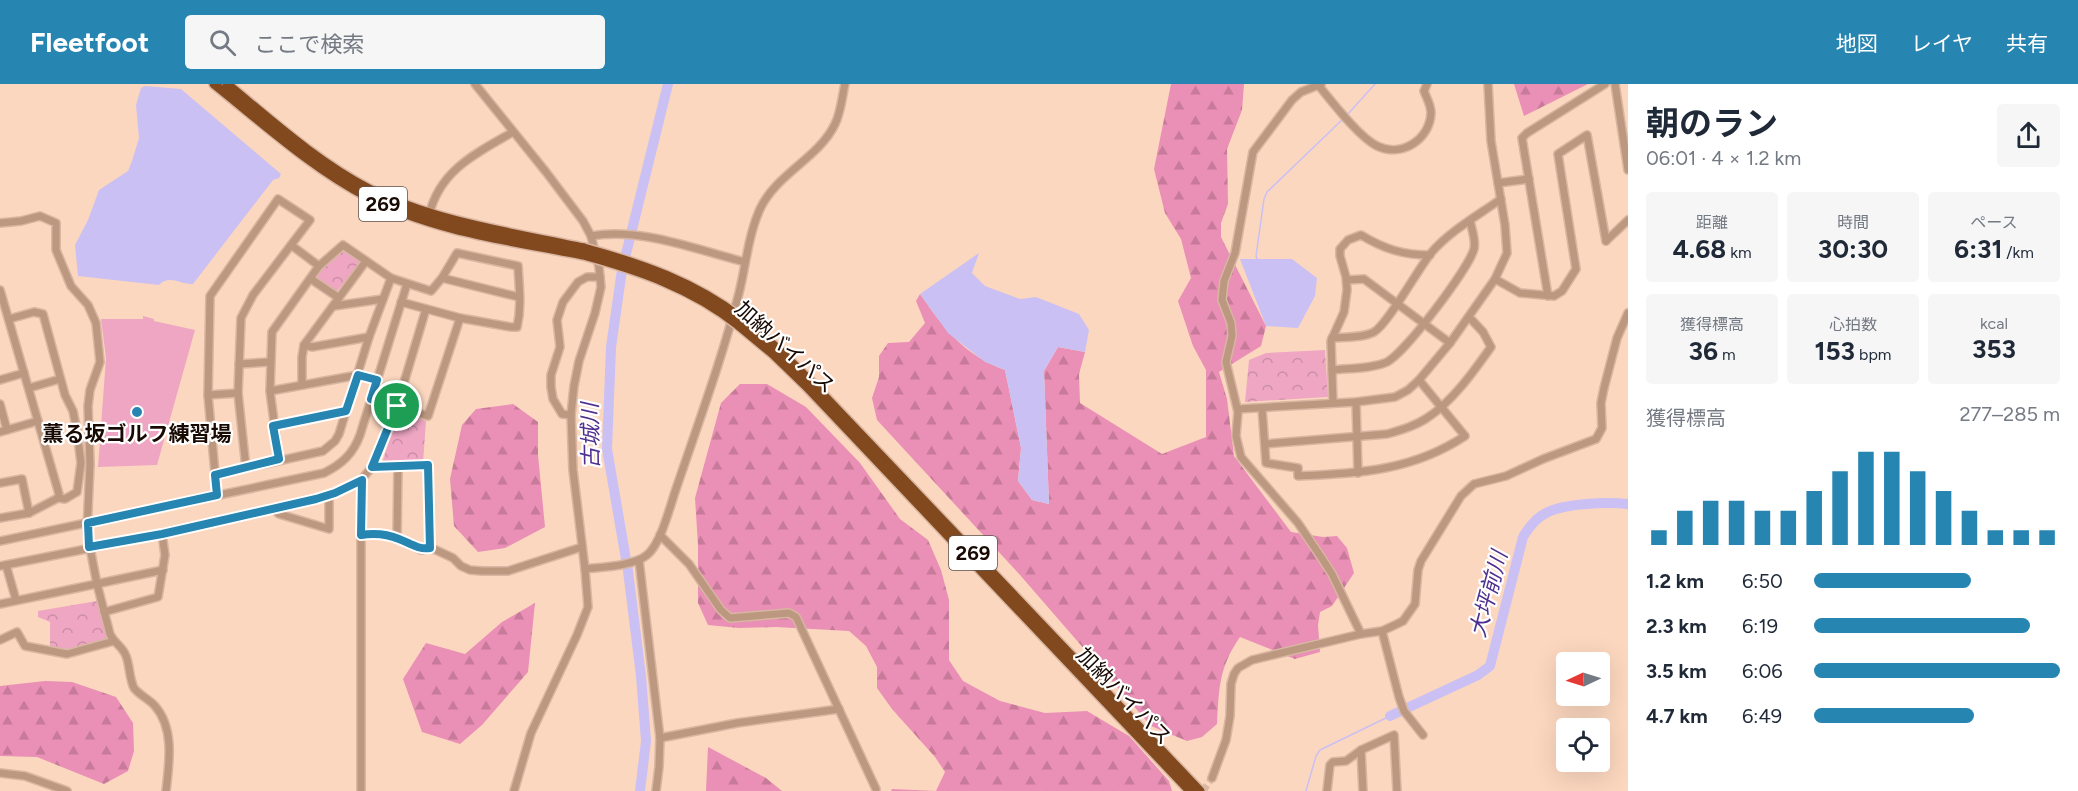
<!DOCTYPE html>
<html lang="ja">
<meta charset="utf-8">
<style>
:root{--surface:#fff;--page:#f6f6f7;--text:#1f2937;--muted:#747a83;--accent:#2785b2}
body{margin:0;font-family:Figtree,"Noto Sans JP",sans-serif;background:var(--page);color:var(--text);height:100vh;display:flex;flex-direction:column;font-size:22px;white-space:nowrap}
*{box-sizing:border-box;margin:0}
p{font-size:20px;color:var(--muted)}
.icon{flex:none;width:33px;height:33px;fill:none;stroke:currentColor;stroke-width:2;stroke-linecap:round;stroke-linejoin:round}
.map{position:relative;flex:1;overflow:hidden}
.details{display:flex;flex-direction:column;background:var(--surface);width:450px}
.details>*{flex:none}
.needle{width:39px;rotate:266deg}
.buttons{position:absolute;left:1556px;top:568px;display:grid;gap:12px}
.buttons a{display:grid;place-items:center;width:54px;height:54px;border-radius:6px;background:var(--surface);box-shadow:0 6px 24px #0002;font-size:30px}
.pin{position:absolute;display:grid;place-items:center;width:51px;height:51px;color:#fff;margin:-26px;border:3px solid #fff;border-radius:50%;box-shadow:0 2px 6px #0007}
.round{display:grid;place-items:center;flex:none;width:63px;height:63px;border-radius:6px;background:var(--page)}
.summary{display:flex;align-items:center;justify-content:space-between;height:102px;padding:0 18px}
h1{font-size:33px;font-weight:700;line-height:45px}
.figures{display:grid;grid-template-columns:repeat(3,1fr);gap:9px;height:102px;padding:6px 18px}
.figures div{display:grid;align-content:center;border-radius:6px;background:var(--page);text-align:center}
.figures b{font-size:26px;font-weight:700}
.figures small{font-size:16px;font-weight:400}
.figures p{font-size:16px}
.chart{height:168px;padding:12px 18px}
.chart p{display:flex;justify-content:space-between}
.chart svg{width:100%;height:108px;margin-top:6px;stroke:var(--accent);stroke-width:6}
ul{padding:0 18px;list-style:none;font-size:20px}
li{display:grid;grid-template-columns:96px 72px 1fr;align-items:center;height:45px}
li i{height:15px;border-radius:8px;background:var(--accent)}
header{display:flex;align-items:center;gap:36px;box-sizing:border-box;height:84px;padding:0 30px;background:var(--accent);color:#fff}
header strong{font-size:28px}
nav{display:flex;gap:33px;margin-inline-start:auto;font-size:21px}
.search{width:420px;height:54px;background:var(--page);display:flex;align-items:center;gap:15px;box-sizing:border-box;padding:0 21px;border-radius:6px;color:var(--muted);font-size:22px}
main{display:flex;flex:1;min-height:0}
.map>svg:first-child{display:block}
.grass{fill:#eea6c3}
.forest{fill:url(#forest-firs)}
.park{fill:url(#park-crowns)}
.water{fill:#cac0f3}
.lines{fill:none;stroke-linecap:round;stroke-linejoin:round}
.stream{stroke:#cac0f3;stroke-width:1.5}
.river{stroke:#cac0f3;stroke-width:10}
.minor-tunnel{stroke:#dab8a3;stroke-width:7;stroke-dasharray:7 3.5;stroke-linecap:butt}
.minor-casing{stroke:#d8b6a1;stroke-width:10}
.highway-casing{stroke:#d8b6a1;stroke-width:12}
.minor{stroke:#bc9881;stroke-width:7}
.highway{stroke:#82491f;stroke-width:9}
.highway-bridge-casing{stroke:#d8b6a1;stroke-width:12;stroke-linecap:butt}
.highway-bridge{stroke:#82491f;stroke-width:9}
.route-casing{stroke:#fff;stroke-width:12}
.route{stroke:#2785b2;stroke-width:8}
.poi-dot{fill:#2785b2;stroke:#fff;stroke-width:2}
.labels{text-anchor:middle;stroke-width:4.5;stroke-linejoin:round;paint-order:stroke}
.shield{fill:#fff;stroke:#5d534e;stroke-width:1.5}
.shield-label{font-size:20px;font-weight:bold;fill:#180902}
.street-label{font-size:21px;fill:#180902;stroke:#fff}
.poi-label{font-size:21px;font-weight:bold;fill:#180902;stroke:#fff}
.water-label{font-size:22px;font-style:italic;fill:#50308f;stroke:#fff}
</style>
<header>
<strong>Fleetfoot</strong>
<div class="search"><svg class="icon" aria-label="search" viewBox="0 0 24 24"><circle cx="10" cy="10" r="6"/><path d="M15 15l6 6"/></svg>ここで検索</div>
<nav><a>地図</a><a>レイヤ</a><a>共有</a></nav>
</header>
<main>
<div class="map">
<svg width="1628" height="707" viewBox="0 0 1628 707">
<defs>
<pattern id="forest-firs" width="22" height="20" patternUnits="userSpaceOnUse" patternTransform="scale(1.5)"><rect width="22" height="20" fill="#ea8fb5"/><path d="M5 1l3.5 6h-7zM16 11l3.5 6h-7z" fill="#c87a9a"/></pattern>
<pattern id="park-crowns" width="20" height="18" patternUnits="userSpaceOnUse" patternTransform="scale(1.5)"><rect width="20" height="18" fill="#eea6c3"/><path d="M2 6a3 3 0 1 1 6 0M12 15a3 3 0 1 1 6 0" fill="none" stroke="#cb8ea6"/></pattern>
</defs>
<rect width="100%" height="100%" fill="#fcd7bf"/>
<path class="grass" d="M143,232L154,235V237L195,246L157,381L98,383L106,274L101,235H143Z"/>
<g class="forest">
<path d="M1171,0H1244L1242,26L1227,65L1228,120L1221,139V153L1266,242L1261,262L1219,288L1227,315L1234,372L1291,448L1323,453L1337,452L1347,464L1354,489L1332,522L1320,528L1318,541L1320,568L1295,575L1240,553C1219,583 1219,604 1217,640L1202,653L1187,657L1151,642L1020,491L877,336L872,314L879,293V272L888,259L909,258L925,239L916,217L920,210C945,246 963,270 1005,286L1021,364L1018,397L1032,416L1049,420L1044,287L1058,263L1085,268L1079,290L1080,319L1162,370L1206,353V286L1193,262L1178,217L1191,194L1181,155L1165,129L1154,85Z"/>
<path d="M1514,0H1588L1524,32Z"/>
<path d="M740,300H767L806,323L860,379L900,435L928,456L941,486L949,516V576L963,597L1000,617L1045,629L1087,627L1129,652L1169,697L1172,707H891L892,705L936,707L945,688L935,673L892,625L877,604V583L866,562L849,547L776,543L739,544L708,541L698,519V461L695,414L721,319Z"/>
<path d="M513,320L538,338V371L545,443L505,464L478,468L454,442L450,395L462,341L476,325Z"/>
<path d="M535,519L528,588L482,641L460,660L422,648L403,595L426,559L465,570L502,538Z"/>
<path d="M45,597L72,598L116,613L133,639L134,667L128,687L104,700L37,673L0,672V602Z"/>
<path d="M708,663L766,694L782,707H706Z"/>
</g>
<g class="park">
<path d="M345,164L363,177L336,208L317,195L319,187Z"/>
<path d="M1325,266L1328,313L1245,318L1249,276L1266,269Z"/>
<path d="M399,326L426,337L423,379H382Z"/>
<path d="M97,517L108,555L68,565L50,564V538L38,533V527Z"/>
</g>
<g class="water">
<path d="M145,2L181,5L281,90L279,94L273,96L193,200C180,201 170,190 159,201L78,192L75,161L88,136L99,106L128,87L132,77L139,54L136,21L141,4Z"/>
<path d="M979,169L972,189L985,202L1020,215L1036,213L1079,230L1089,246L1085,268L1058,263L1044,287L1049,420L1032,416L1018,397L1021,364L1005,286L985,278L948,249L920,210Z"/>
<path d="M1240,175H1292L1317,194L1315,212L1298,244L1266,242Z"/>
</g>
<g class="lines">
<g class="stream">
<path d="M1347,31L1375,0"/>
<path d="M1257,175L1256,172L1264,115L1267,108L1344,34"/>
<path d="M1306,707L1316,672L1320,666L1390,632"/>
</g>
<g class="river">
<path d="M1390,632L1478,591L1490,582L1523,453C1529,443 1536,434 1546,429C1565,419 1607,418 1628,420"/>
<path d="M640,707L646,657L641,592L628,487L607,365L611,263L622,186L668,0"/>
</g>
<path class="minor-tunnel" d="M1203,707L1212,694"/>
<defs>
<g id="minor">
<path d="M475,0L546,88L583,137L591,152L599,183L601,203L595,229L579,277L574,302L571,331L573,386L585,485L588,523L577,551L531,649L514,707"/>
<path d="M1321,0L1301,8L1292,16L1253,68L1235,169L1224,197L1222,216L1231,239L1232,252L1226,278L1238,328L1236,352L1241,373L1298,439L1321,473L1332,490L1361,550"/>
<path d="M1615,0L1628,86"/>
<path d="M1319,2C1333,19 1359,53 1377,62C1402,74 1430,55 1431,29C1431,21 1427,15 1424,7L1427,0"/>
<path d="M1498,99L1529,95"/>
<path d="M429,131C440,86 475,70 513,48"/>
<path d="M0,139L21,137L40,132L56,139V166L71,202L88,221L96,239L100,278L90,306L88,322L90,380L87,448L97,500L110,550C114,559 123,563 126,572C130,582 129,594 134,604C139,611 149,615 155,622C175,645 169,680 166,707"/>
<path d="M591,152C640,143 697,166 745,178"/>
<path d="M1606,157L1628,136"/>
<path d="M291,161L319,182"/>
<path d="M442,194L519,213"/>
<path d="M311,195L339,214"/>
<path d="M1495,195L1520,209L1554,212L1562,207L1576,185L1558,70L1587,51L1606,157"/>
<path d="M1347,196L1364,195L1450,259"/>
<path d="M0,206L59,410L58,414"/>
<path d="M1548,212L1522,54L1527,49L1605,0"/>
<path d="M334,222L383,215"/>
<path d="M1332,254C1345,253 1363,254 1374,248C1388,240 1418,185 1431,169C1450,147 1477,132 1501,115"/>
<path d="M304,261L312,263L369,253"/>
<path d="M239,280L270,278"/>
<path d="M1332,286C1349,284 1371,285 1387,278C1405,269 1469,184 1474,165C1476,156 1472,146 1470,137"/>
<path d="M0,296L24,289"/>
<path d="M302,301V273L304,261L366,177"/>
<path d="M29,304L60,295"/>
<path d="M270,307L358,291L377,296"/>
<path d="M208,311L238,309"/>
<path d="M371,315L428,332L460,234"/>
<path d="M1356,318L1358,389"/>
<path d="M1333,319L1331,257L1344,228L1347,206L1346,193L1340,172V165L1348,156L1361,151C1384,165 1403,171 1430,171"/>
<path d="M0,320L7,346"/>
<path d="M1262,324L1266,379L1298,384V392C1360,389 1412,387 1465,352L1419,296"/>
<path d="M1238,325L1356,318L1395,313L1408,306L1419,296L1450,259L1495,195L1507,169L1505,141L1491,57L1488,0"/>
<path d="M571,331L562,330L553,315L551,303V291L560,263L557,236L563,218L578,198L587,193H600"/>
<path d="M273,342L347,327"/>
<path d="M0,348L38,337"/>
<path d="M1265,360L1387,350C1401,346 1415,342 1427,334C1452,318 1474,287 1491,263L1483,248L1469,233"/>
<path d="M279,375L270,307L272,248L319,182L343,161L391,194L431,207L442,194L457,169L518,182C519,203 522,222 517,243H511L460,234L401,218"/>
<path d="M372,383L428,381L430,464"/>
<path d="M215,391L323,367L335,357L339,350L369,253L391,194"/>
<path d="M0,399L22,395L29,429"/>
<path d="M217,411L208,311L210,212L278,115L310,136L253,211L241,234L238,309L246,384"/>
<path d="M272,424L279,430L329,445V411"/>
<path d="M0,434L29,429L58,414L65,415L77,408L81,379L77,347L73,327L65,311L43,230L34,228L9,235"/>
<path d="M361,451L374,449L397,454L421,466L430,464L436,466L453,474L461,482L470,486L482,487H508L582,463"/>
<path d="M660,451L689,480L721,526L730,534L789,529L796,533L876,705"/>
<path d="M397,454L398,382"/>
<path d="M0,457L324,389C342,380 353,370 360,351L407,200"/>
<path d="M639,476L660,654L659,683L656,707"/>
<path d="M6,481L16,516"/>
<path d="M0,482L162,450L316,415L335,409L361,396L372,383L397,322L426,225"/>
<path d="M585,485C602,483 634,482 647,471C661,460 670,422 676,405C698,340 722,275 739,209C746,181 748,152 760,125C776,90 819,74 835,40C841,28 842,13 845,0"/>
<path d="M0,520L163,486"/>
<path d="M104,528L158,513L165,471L162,450"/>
<path d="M1382,547L1399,613L1404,627L1423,651"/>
<path d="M0,556L17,548L25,562L67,570L114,557"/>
<path d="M660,654L737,639L839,625"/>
<path d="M1361,666L1363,707"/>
<path d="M0,689L25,692L67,707"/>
<path d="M1212,694L1226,656L1230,632L1231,600L1234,590L1238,584L1252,576L1361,550L1382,547L1397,540L1403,537L1415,520L1418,486L1421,477L1461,412L1474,400L1506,392L1543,375L1596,355L1602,344L1601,319L1604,304L1617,254L1628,229"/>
<path d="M361,707V396"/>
<path d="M1327,707L1330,681L1333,678L1346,677L1361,666L1394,651L1397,707"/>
</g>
<g id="highway">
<path d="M214,0C263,39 312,84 368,113C432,147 512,157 583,171"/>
<path d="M227,0C272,37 317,78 369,105C434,138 514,149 584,164"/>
<path d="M741,234L778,265L811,298L1200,707"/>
<path d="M738,241L773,270L806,302L1190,707"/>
</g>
</defs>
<use href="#minor" class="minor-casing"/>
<use href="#highway" class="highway-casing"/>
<use href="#minor" class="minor"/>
<use href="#highway" class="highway"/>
<defs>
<g id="highway-bridge">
<path d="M584,164C642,180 694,198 741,234"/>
<path d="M583,171C638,186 692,204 738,241"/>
</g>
</defs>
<use href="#highway-bridge" class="highway-bridge-casing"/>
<use href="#highway-bridge" class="highway-bridge"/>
</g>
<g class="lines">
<defs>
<path id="route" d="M358,291L377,296L371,315L397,322L372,383L428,381L430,464C418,466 410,459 399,455C387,450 374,449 361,451L362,396L335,409L316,415L162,450L89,463L88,439L217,411L215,391L279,375L273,342L346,327Z"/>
</defs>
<use href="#route" class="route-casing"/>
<use href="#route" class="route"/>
</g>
<circle class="poi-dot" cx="137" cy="328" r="6"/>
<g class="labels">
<g class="shield">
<rect x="359" y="103" width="48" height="34" rx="4.5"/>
<rect x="949" y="452" width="48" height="34" rx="4.5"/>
</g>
<g class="shield-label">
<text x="383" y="127">269</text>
<text x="973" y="476">269</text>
</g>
<g class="street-label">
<text transform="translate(785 263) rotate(42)" y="7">加納バイパス</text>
<text transform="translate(1124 612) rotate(46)" y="7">加納バイパス</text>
</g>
<g class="poi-label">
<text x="137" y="357">薫る坂ゴルフ練習場</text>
</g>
<g class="water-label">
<text transform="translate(590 352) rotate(-91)" y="8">古城川</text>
<text transform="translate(1488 510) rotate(-75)" y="8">大坪前川</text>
</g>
</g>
</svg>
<div class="buttons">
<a><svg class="needle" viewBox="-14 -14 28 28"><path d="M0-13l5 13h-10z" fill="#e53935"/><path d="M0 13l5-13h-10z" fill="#747a83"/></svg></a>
<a><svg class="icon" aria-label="locate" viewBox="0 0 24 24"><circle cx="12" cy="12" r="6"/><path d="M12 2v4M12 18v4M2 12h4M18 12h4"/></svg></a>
</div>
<div class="pin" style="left:397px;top:322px;background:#1e9e55"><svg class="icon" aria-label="arrive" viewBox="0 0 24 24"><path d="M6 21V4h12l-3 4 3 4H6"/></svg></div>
</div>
<section class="details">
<div class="summary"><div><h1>朝のラン</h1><p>06:01 · 4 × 1.2 km</p></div><a class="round"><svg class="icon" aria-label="share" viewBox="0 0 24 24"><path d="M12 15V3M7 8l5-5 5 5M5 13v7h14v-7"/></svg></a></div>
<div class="figures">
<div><p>距離</p><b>4.68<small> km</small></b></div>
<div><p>時間</p><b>30:30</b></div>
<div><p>ペース</p><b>6:31<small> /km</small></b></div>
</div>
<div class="figures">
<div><p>獲得標高</p><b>36<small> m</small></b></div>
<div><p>心拍数</p><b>153<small> bpm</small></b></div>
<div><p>kcal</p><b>353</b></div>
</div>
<div class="chart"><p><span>獲得標高</span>277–285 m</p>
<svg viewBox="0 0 160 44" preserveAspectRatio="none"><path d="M5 44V38M15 44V30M25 44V26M35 44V26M45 44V30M55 44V30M65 44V22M75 44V14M85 44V6M95 44V6M105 44V14M115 44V22M125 44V30M135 44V38M145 44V38M155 44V38"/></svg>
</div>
<ul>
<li><b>1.2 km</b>6:50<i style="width:64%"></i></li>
<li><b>2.3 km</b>6:19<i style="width:88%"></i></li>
<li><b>3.5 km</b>6:06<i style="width:100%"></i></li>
<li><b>4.7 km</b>6:49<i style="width:65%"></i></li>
</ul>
</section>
</main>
